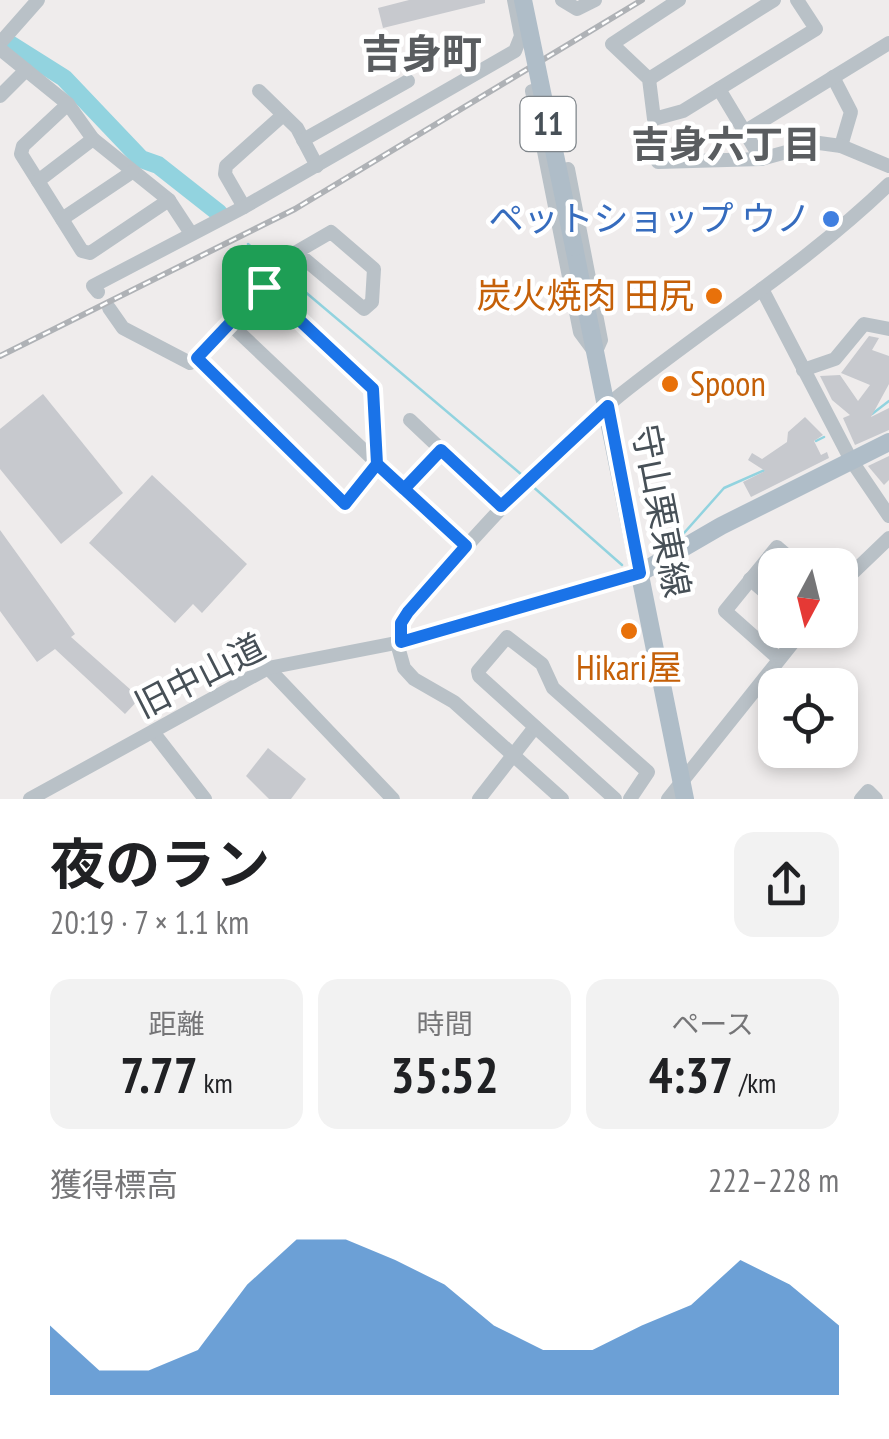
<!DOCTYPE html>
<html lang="ja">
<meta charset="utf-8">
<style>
:root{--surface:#fff;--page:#f2f2f2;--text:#202124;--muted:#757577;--accent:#2f79c5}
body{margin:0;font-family:"PT Sans Narrow","Noto Sans JP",sans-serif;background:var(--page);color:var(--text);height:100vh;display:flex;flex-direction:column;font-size:38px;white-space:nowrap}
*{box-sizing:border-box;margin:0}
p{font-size:32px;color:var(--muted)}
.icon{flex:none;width:55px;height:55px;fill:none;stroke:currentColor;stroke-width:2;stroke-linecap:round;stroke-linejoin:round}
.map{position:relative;height:799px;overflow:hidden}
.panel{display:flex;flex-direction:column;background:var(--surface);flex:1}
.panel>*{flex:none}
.needle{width:65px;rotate:187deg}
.fabs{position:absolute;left:758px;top:548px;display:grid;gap:20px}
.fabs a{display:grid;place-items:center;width:100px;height:100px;border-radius:20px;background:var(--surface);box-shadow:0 5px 15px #0003;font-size:50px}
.pin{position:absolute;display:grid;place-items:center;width:85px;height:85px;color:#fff;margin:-42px;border-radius:20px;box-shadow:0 5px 15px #0006}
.round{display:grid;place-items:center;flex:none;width:105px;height:105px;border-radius:20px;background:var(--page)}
.head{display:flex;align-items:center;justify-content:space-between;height:170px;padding:0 50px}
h1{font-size:55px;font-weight:700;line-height:75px}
.metrics{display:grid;grid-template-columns:repeat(3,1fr);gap:15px;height:170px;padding:10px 50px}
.metrics div{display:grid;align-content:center;border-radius:20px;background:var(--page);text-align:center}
.metrics b{font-size:50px;font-weight:700}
.metrics small{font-size:28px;font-weight:400}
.metrics p{font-size:28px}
.chart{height:280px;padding:20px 50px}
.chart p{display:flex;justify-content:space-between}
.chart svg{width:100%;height:180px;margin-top:10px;fill:var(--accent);opacity:.7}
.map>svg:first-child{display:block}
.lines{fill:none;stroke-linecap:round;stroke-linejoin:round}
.stream{stroke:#92d3df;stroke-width:2.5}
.river{stroke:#92d3df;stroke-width:18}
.building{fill:#c7c9ce}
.minor{stroke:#b9c1c7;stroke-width:14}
.major{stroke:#afbdc8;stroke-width:18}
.rail-casing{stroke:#afb2b6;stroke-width:6}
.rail{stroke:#fff;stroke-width:2.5;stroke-dasharray:8;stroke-linecap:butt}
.major-bridge{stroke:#afbdc8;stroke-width:18}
.route-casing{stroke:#fff;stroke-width:20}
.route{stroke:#1a73e8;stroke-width:12}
.shop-dot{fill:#3f7fe0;stroke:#fff;stroke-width:4}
.food-dot{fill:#e8710a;stroke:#fff;stroke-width:4}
.labels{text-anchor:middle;stroke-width:9;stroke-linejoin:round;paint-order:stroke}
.shield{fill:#fff;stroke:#7e8489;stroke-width:2.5}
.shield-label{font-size:32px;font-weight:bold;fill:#475057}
.shop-label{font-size:35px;fill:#366cbe;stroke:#fff;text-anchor:end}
.food-label{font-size:35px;fill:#c56008;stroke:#fff;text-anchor:end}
.street-label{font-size:35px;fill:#475057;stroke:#fff}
.neighbourhood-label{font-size:38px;font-weight:bold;fill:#5a5d60;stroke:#fff}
.quarter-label{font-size:40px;font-weight:bold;fill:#5a5d60;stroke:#fff}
</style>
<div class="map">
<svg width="889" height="799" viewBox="0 0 889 799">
<rect width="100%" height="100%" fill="#efecec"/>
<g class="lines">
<g class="stream">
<path d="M248,244L274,266"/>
<path d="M284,274L522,475"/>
<path d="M872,414L889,401"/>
<path d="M816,441L824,437"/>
<path d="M531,485L622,565"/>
<path d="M677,541L724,488L765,470"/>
</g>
<path class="river" d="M10,44L64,78L141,159L158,165L219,213"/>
</g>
<g class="building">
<path d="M409,0H485V3L383,28L378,8Z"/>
<path d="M869,336L879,338L872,350L889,356V384L871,417L889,408V430L855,445L843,418L850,415L832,400L820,376L840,375L858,401L870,385L841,373Z"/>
<path d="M43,394L123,493L61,544L0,469V429Z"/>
<path d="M805,417L823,435L814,441L821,455L827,452L829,458L751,497L743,482L765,471L748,460L752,453L762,459L787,442L788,432Z"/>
<path d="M889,456V480L884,485L868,466Z"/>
<path d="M152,475L247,564L202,613L193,604L175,623L89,543Z"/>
<path d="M0,530L75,634L71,637L140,698L125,714L55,649L37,662L0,611Z"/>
<path d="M268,748L306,779L291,799H269L246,776Z"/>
</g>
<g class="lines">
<g class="minor">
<path d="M562,0L577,9L595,0"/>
<path d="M679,0L612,44L649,79L654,119L683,111L816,29L797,0"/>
<path d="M0,43L38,0"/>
<path d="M0,49L68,104L93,139L169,200L190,232"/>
<path d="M833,77L851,112L841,146"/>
<path d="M649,79L774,0"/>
<path d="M719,89L761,159L819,143L841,146L889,166"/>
<path d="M259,91L297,128L317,166"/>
<path d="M532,91L580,332L594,351"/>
<path d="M0,96L26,70"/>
<path d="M68,104L23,146L21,154L82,251L90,253L169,200"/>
<path d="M744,132L889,43"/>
<path d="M303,140L408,81"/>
<path d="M658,162L761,159"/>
<path d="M549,173L568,169L601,340L597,349"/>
<path d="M38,181L93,139"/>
<path d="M244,207L225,174L226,166L283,115"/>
<path d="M62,219L132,172"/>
<path d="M265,287L373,389L377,464L345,504L197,358L293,254L331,232L374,269L372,302L364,309L296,252"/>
<path d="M762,289L851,460L889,516"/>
<path d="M98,292L93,286L244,207L515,51L521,36L514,0"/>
<path d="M109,308L123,328L190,363L197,358"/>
<path d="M228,322L466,547"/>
<path d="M803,370L835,359L864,324L889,329"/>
<path d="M410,420L501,506"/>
<path d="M404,489L441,449"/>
<path d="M750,579L775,601"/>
<path d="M840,585L889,538"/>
<path d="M401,642C401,604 439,577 463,550C511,497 563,441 620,395C709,324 806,264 889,184"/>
<path d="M397,643L404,668L414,679L454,702L562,799"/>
<path d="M779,659L725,611L777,547L798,565"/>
<path d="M268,668L393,799"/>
<path d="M153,732L205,799"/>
<path d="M30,799L268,668L401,642L640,573"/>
<path d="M479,799L535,727"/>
<path d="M615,799L479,676L478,671L507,637L542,664L553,688L648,772L630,799"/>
<path d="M668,799L803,630"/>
<path d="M861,799L868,791L876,799"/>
</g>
<g class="major">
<path d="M574,247L685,799"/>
<path d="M640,573L721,526L889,442"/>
</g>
<defs>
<path id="rail" d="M0,356L295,209L642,0"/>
</defs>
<use href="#rail" class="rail-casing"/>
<use href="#rail" class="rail"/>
<path class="major-bridge" d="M523,0L574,247"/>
</g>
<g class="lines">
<defs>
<path id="route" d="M264,287L197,358L345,504L377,464L466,546L408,612L401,623V642L640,573L608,406L501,506L441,450L404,489L377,464L373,389L264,287"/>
</defs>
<use href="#route" class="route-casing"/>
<use href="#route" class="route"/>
</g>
<circle class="shop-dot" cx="831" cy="219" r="10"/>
<g class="food-dot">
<circle cx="714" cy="296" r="10"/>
<circle cx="670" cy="384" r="10"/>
<circle cx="629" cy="631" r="10"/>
</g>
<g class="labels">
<rect class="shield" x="520.5" y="97" width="55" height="54" rx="8"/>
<g class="shield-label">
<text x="548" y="135">11</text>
</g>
<g class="shop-label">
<text x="811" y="231">ペットショップ ウノ</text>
</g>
<g class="food-label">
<text x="694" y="308">炭火焼肉 田尻</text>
<text x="690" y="396" text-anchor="start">Spoon</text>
<text x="629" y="680" text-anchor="middle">Hikari屋</text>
</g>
<g class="street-label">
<text transform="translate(661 511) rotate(79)" y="12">守山栗東線</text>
<text transform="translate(200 676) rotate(-27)" y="12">旧中山道</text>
</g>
<g class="neighbourhood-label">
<text x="726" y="158">吉身六丁目</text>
</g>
<g class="quarter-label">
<text x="422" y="68">吉身町</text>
</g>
</g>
</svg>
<div class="fabs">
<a><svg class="needle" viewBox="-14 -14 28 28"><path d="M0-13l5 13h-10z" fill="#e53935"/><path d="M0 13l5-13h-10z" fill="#757577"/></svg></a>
<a><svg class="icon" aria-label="locate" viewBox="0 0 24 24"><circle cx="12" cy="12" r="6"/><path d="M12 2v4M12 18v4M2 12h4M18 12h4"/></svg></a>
</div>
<div class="pin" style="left:264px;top:287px;background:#1e9e55"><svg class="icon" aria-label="arrive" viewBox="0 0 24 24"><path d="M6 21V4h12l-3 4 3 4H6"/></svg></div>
</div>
<section class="panel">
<div class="head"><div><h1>夜のラン</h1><p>20:19 · 7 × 1.1 km</p></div><a class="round"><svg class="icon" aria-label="share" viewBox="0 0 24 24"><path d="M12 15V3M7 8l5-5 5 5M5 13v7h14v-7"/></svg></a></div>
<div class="metrics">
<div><p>距離</p><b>7.77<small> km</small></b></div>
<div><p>時間</p><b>35:52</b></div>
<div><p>ペース</p><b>4:37<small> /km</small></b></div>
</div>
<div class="chart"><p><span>獲得標高</span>222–228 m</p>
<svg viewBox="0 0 160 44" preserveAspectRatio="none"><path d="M0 44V27L10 38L20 38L30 33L40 17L50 6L60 6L70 11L80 17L90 27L100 33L110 33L120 27L130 22L140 11L150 17L160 27V44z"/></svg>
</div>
</section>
